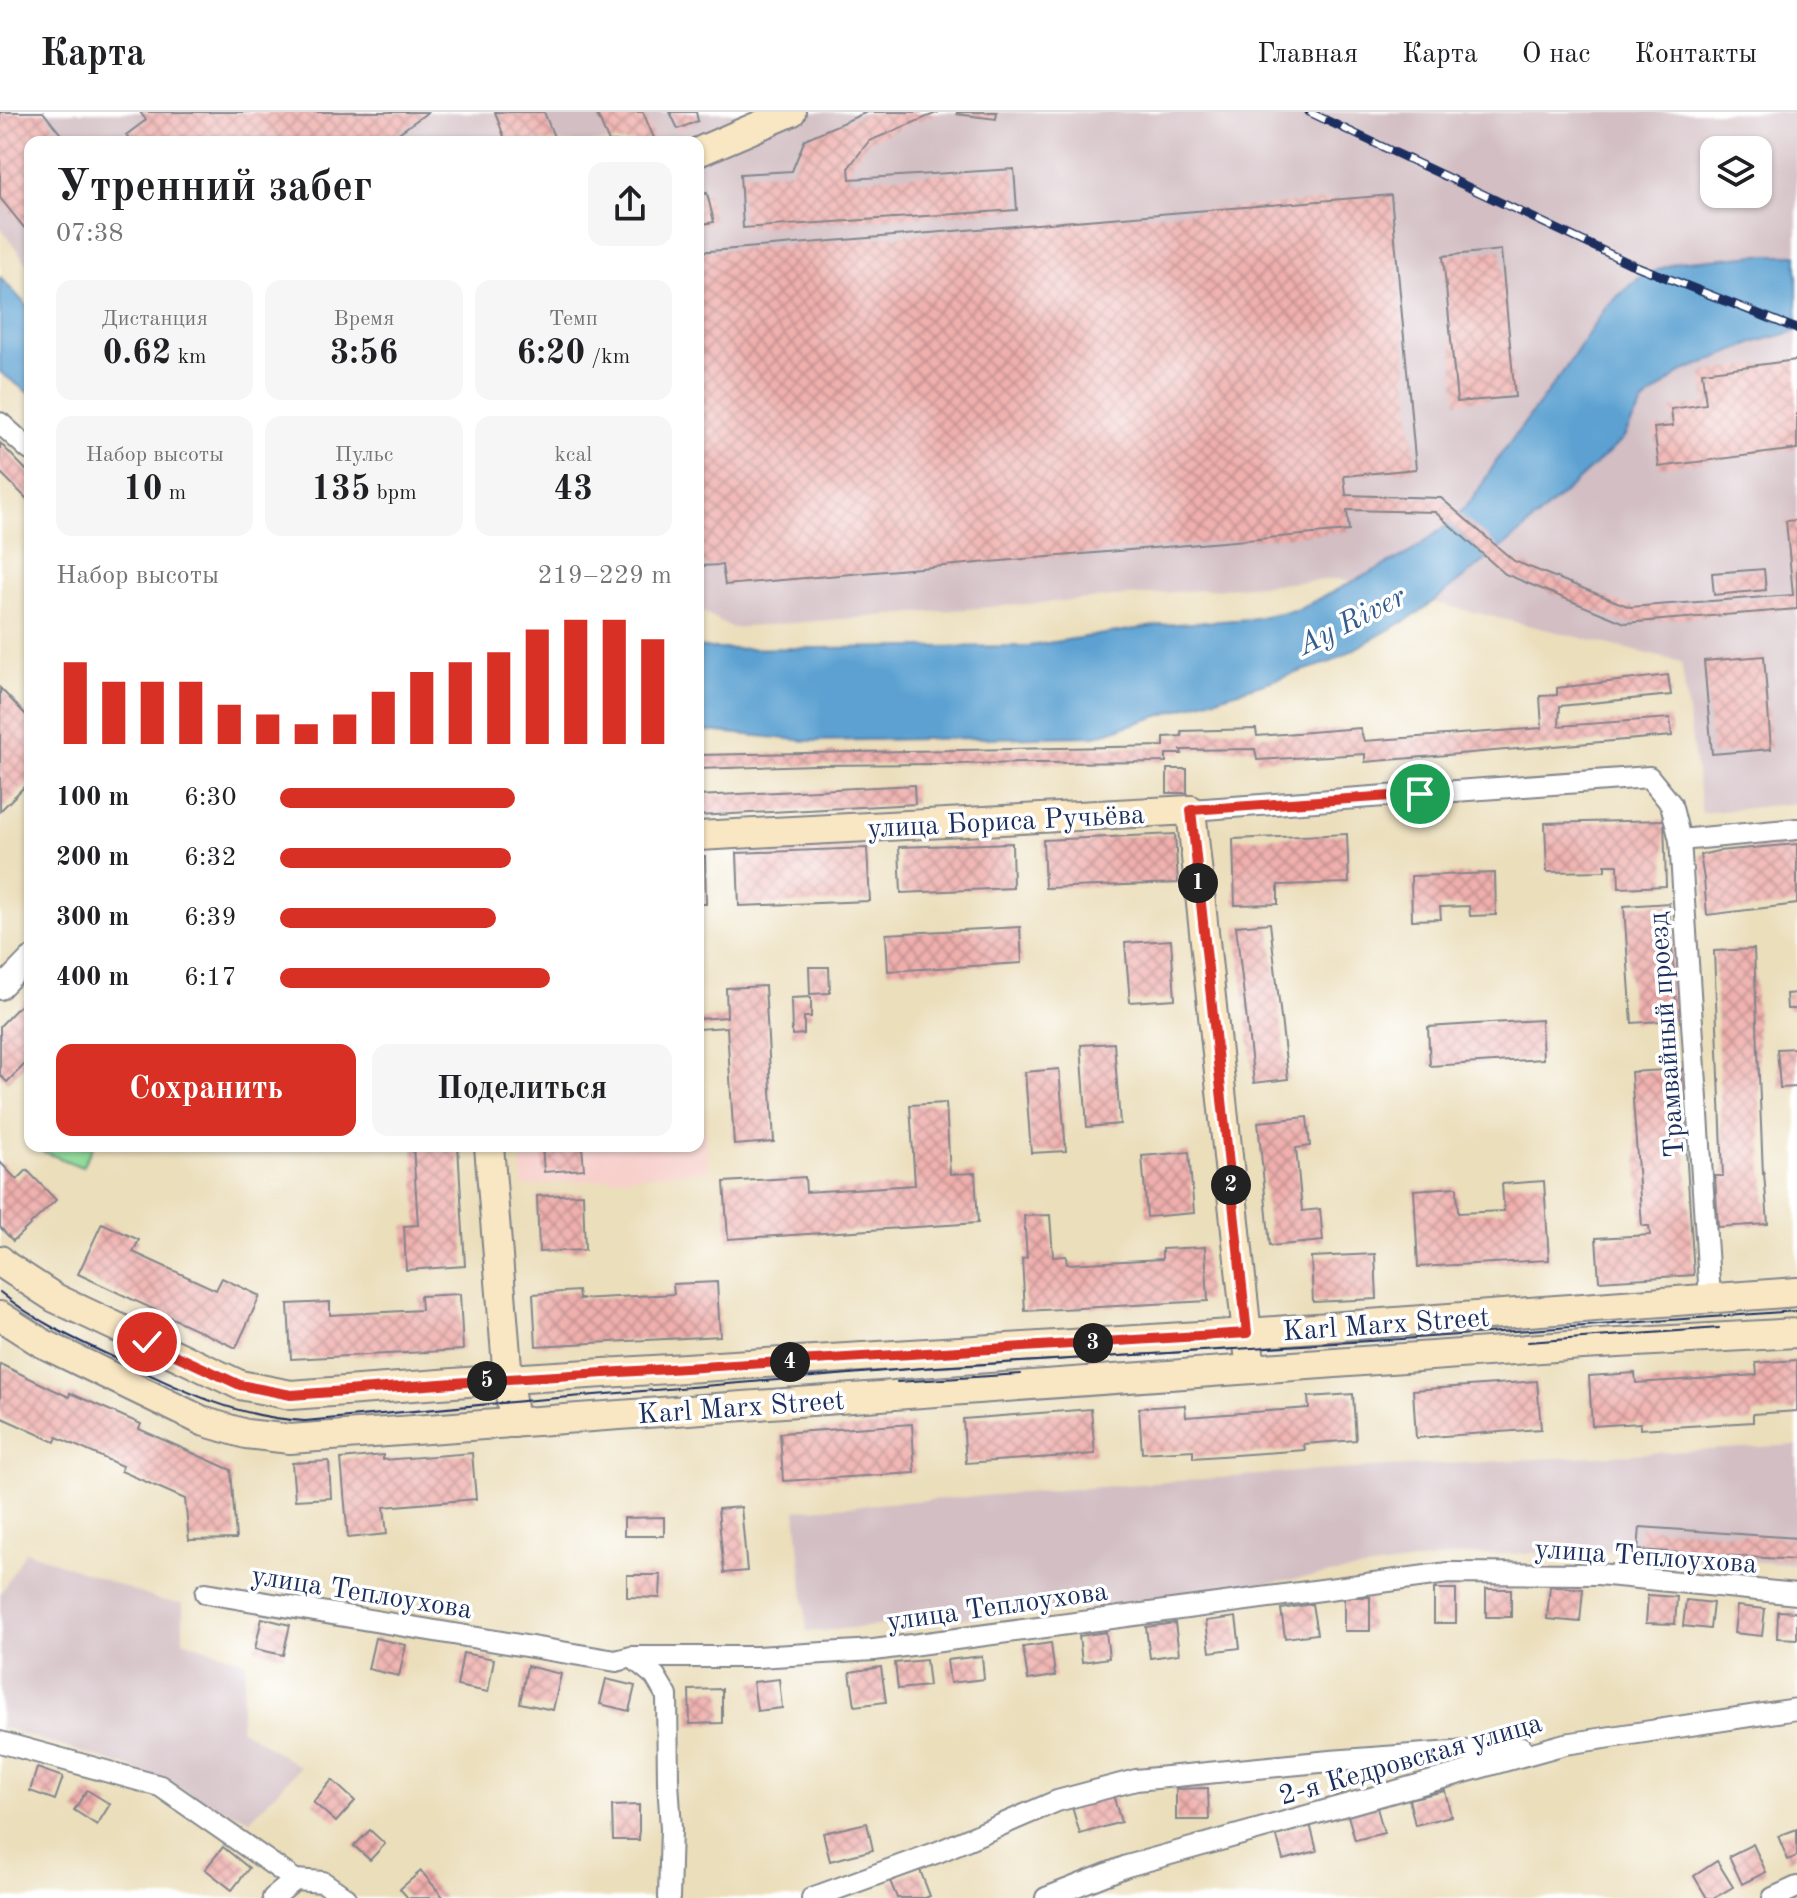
<!DOCTYPE html>
<html lang="ru">
<meta charset="utf-8">
<style>
:root{--surface:#fff;--page:#f6f6f6;--text:#202124;--muted:#757577;--line:#e0e0e0;--accent:#d93025}
body{margin:0;font-family:"Old Standard TT",serif;background:var(--page);color:var(--text);height:100vh;display:flex;flex-direction:column;font-size:30px;white-space:nowrap}
*{box-sizing:border-box;margin:0}
p{font-size:26px;color:var(--muted)}
.icon{flex:none;width:44px;height:44px;fill:none;stroke:currentColor;stroke-width:2;stroke-linecap:round;stroke-linejoin:round}
.map{position:relative;flex:1;overflow:hidden}
.side{position:absolute;left:24px;top:24px;width:680px;height:1016px;display:flex;flex-direction:column;background:var(--surface);border-radius:16px;box-shadow:0 2px 6px #0004}
.side>*{flex:none}
.controls{position:absolute;left:1700px;top:24px;display:grid;gap:16px}
.controls a{display:grid;place-items:center;width:72px;height:72px;border-radius:16px;background:var(--surface);box-shadow:0 2px 6px #0004;font-size:40px}
.pin{position:absolute;display:grid;place-items:center;width:68px;height:68px;color:#fff;margin:-34px;border:4px solid #fff;border-radius:50%;box-shadow:0 2px 8px #0007}
.km{position:absolute;width:40px;height:40px;margin:-20px;border-radius:50%;background:#222;color:#fff;font-size:22px;line-height:40px;text-align:center}
.round{display:grid;place-items:center;flex:none;width:84px;height:84px;border-radius:16px;background:var(--page)}
.headline{display:flex;align-items:center;justify-content:space-between;height:136px;padding:0 32px}
h1{font-size:44px;font-weight:700;line-height:60px}
.figures{display:grid;grid-template-columns:repeat(3,1fr);gap:12px;height:136px;padding:8px 32px}
.figures div{display:grid;align-content:center;border-radius:16px;background:var(--page);text-align:center}
.figures b{font-size:34px;font-weight:700}
.figures small{font-size:22px;font-weight:400}
.figures p{font-size:22px}
.chart{height:224px;padding:16px 32px}
.chart p{display:flex;justify-content:space-between}
.chart svg{width:100%;height:144px;margin-top:8px;stroke:var(--accent);stroke-width:6}
.cta{display:flex;gap:16px;margin-top:auto;padding:16px 32px}
.cta a{flex:1;height:92px;border-radius:16px;background:var(--accent);color:#fff;font-size:32px;font-weight:700;line-height:92px;text-align:center}
.cta a+a{background:var(--page);color:var(--text)}
ul{padding:0 32px;list-style:none;font-size:26px}
li{display:grid;grid-template-columns:128px 96px 1fr;align-items:center;height:60px}
li i{height:20px;border-radius:10px;background:var(--accent)}
header{display:flex;align-items:center;gap:48px;box-sizing:border-box;height:112px;padding:0 40px;background:var(--surface);border-bottom:2px solid var(--line)}
header strong{font-size:38px}
nav{display:flex;gap:44px;margin-inline-start:auto;font-size:28px}
.map>svg:first-child{display:block}
.built{fill:#f7d0cc}
.industrial{fill:#d2bec3;fill-rule:evenodd}
.park{fill:#8fdb98;stroke:#55857b;stroke-width:2}
.water{fill:#5ca1d1;stroke:#3c6898;stroke-width:2}
.building{fill:url(#building-cross-hatch)}
.lines{fill:none;stroke-linecap:round;stroke-linejoin:round}
.street-casing{stroke:#83868c;stroke-width:24}
.secondary-casing{stroke:#83868c;stroke-width:32}
.street{stroke:#fff;stroke-width:20}
.secondary{stroke:#f9e7c3;stroke-width:28}
.tram{stroke:#1b2f5e;stroke-width:2}
.rail-casing{stroke:#1b2f5e;stroke-width:9}
.rail{stroke:#fff;stroke-width:6;stroke-dasharray:18;stroke-linecap:butt}
.route-casing{stroke:#fff;stroke-width:16}
.route{stroke:#d93025;stroke-width:10}
.labels{text-anchor:middle;stroke-width:7;stroke-linejoin:round;paint-order:stroke}
.street-label{font-size:28px;fill:#1b2f5e;stroke:#fff}
.water-label{font-size:30px;font-style:italic;fill:#355d8c;stroke:#fff}
</style>
<header>
<strong>Карта</strong>
<nav><a>Главная</a><a>Карта</a><a>О нас</a><a>Контакты</a></nav>
</header>
<div class="map">
<svg width="1797" height="1786" viewBox="0 0 1797 1786">
<defs>
<pattern id="building-cross-hatch" width="8" height="8" patternUnits="userSpaceOnUse" patternTransform="scale(2)"><rect width="8" height="8" fill="#f0b0ad"/><path d="M0 0l8 8M0 8l8-8" fill="none" stroke="#c29090"/></pattern>
</defs>
<rect width="100%" height="100%" fill="#fff"/>
<filter id="ink" filterUnits="userSpaceOnUse"><feTurbulence type="fractalNoise" baseFrequency=".0125" numOctaves="2"/><feDisplacementMap in="SourceGraphic" scale="16" xChannelSelector="R" yChannelSelector="G"/><feConvolveMatrix kernelMatrix="1 2 1 2 8 2 1 2 1" color-interpolation-filters="sRGB"/></filter>
<filter id="wash" filterUnits="userSpaceOnUse"><feTurbulence type="fractalNoise" baseFrequency=".006" numOctaves="4" result="noise"/><feDisplacementMap in="SourceGraphic" scale="32" xChannelSelector="R" yChannelSelector="G"/><feGaussianBlur stdDeviation="1.8" result="paint"/><feColorMatrix in="noise" values="0 0 0 0 0 0 0 0 0 0 0 0 0 0 0 0 0 1.4 0 .05"/><feComposite in="paint" operator="in"/></filter>
<g filter="url(#wash)">
<rect width="100%" height="100%" fill="#ebdebb"/>
<path class="built" d="M698,974H701L708,1058L523,1074L519,1034H698Z"/>
<g class="industrial">
<path d="M0,0H1797V691L1702,701L1681,550L1337,467L732,516L698,497V30H30V156L0,114ZM1714,38H1758V82H1714Z"/>
<path d="M1797,1333V1453L1628,1439L1463,1443L1089,1496L807,1520L796,1398L1296,1360Z"/>
<path d="M26,1439L159,1488L183,1491V1528L246,1550L240,1616L300,1655L250,1708L132,1656L0,1615V1482Z"/>
</g>
<path class="park" d="M36,1034H93L82,1055L39,1038Z"/>
<g class="water">
<path d="M1758,143H1797V219L1759,229L1681,260L1643,291L1622,328L1519,422L1417,502L1331,550L1095,624L808,629L698,618V535L716,537L1029,534L1161,513L1250,507L1299,497L1411,440L1451,410L1474,385L1499,345L1565,257L1606,195L1637,167L1677,150Z"/>
<path d="M0,165L30,197V282L0,260Z"/>
</g>
<g id="blocks">
<g class="building">
<path d="M0,0H43L67,30H30V123L0,86Z"/>
<path d="M140,0H428L386,30H131L126,23L146,8Z"/>
<path d="M495,0H544L556,30H506Z"/>
<path d="M596,0H643L654,26L646,30H609Z"/>
<path d="M670,0H696L698,9L678,17Z"/>
<path d="M867,0H939L869,29L849,55L850,67L1014,57L1017,98L743,116L740,62L792,59L805,27Z"/>
<path d="M957,0H997L996,7L957,2Z"/>
<path d="M707,81L714,110L698,113V83Z"/>
<path d="M1391,83L1416,357L1344,364L1346,383L1441,386L1514,449L1630,495L1793,483L1786,409L1797,408V497L1625,511L1505,462L1435,400L1347,398L1349,419L725,473L722,453L698,454V140Z"/>
<path d="M1501,138L1515,285L1457,290L1443,144Z"/>
<path d="M1797,248V337L1659,355L1654,316L1673,314L1671,297L1706,292L1702,260Z"/>
<path d="M0,331L30,362V390L0,360Z"/>
<path d="M1764,457L1766,478L1714,483L1712,461Z"/>
<path d="M1764,544L1771,637L1712,642L1704,549Z"/>
<path d="M1668,563L1671,583L1560,594L1559,614L1670,606L1672,624L1365,650V642L1257,648L1255,637L1181,638L1182,642H1166V650L814,653L698,657V643L1164,634V625L1182,624L1181,619L1256,617L1257,624L1360,616L1364,629L1542,616L1540,584L1557,583V576Z"/>
<path d="M0,576L30,607V669L0,699Z"/>
<rect x="1167" y="657" width="20" height="24"/>
<path d="M914,673L915,692L698,704V684Z"/>
<path d="M1664,708L1666,774L1619,776L1618,753H1605V759L1547,760L1545,711Z"/>
<path d="M1175,722L1178,771L1045,776L1043,728Z"/>
<path d="M1347,722L1349,771L1278,773V792L1235,793L1233,727Z"/>
<path d="M1012,731L1013,776L901,781L899,735Z"/>
<path d="M1797,732V792L1707,803L1704,767L1700,743L1718,739Z"/>
<path d="M867,736L870,789L739,794L737,741Z"/>
<path d="M705,744L706,792H698V745Z"/>
<path d="M1495,761L1496,803L1470,804L1469,794L1440,795L1441,807L1412,808L1411,764Z"/>
<path d="M1669,791L1677,908L1632,911L1624,794Z"/>
<path d="M1270,811L1288,967L1254,971L1236,814Z"/>
<path d="M1020,815L1022,851L888,859L886,822Z"/>
<path d="M1171,828L1175,887L1130,890L1125,831Z"/>
<path d="M1754,837L1763,1063L1764,1061L1768,1112L1718,1115L1715,1064H1723L1714,839Z"/>
<path d="M809,855H829L830,881L810,882Z"/>
<path d="M765,874L774,1030L734,1033L727,915L698,917V907L727,905L726,876Z"/>
<path d="M1797,881V897H1787L1786,882Z"/>
<path d="M30,883V947L7,970L0,963V914Z"/>
<path d="M811,885V905H804V922L792,923L791,886Z"/>
<path d="M1541,908L1543,947L1430,954L1428,915Z"/>
<path d="M1114,931L1120,1012L1087,1015L1081,933Z"/>
<path d="M1797,936V975L1780,976L1777,937Z"/>
<path d="M1059,957L1066,1039L1031,1041L1025,960Z"/>
<path d="M1681,957L1694,1163L1599,1169L1596,1126L1650,1123L1649,1114H1642L1631,960Z"/>
<path d="M946,991L950,1062L975,1061L978,1111L728,1127L724,1070L805,1065L806,1080L915,1073L910,993Z"/>
<path d="M1307,1005L1310,1034L1296,1036L1302,1099L1320,1097L1323,1129L1270,1134L1258,1010Z"/>
<path d="M413,1034H458L465,1154L406,1158L404,1114L418,1113Z"/>
<path d="M542,1034H582L584,1057L544,1060Z"/>
<path d="M1189,1040L1194,1101L1147,1105L1142,1044Z"/>
<path d="M0,1050L17,1068L27,1058L56,1088L13,1129L0,1115Z"/>
<path d="M1544,1069L1549,1148L1418,1155L1414,1078L1457,1075L1458,1101L1504,1099L1502,1072Z"/>
<path d="M583,1082L585,1138L539,1140L537,1084Z"/>
<path d="M1050,1103L1053,1145L1066,1144L1067,1152L1162,1147V1137L1205,1135L1208,1189L1025,1199L1022,1147L1027,1146L1024,1104Z"/>
<path d="M102,1111L139,1128L133,1140L216,1178L222,1166L260,1184L236,1236L78,1162Z"/>
<path d="M1375,1142L1377,1187L1313,1190L1311,1145Z"/>
<path d="M717,1170L720,1224L536,1234L533,1182L578,1179L579,1187L674,1182L673,1172Z"/>
<path d="M460,1182L463,1238L291,1247L288,1192L330,1190V1203L421,1198L420,1184Z"/>
<path d="M1797,1248V1299L1753,1302V1310L1640,1317V1311L1592,1314L1589,1264L1635,1261L1636,1271L1757,1263L1756,1251Z"/>
<path d="M0,1252L69,1285L70,1281L141,1312L139,1317L231,1358L236,1427L189,1428L185,1387L121,1359L122,1354L57,1325L55,1330L0,1305Z"/>
<path d="M1537,1269L1541,1317L1416,1326L1413,1278Z"/>
<path d="M1353,1282L1356,1328L1304,1332L1305,1338L1193,1346V1338L1142,1341L1139,1296L1185,1293L1186,1305L1309,1296L1308,1285Z"/>
<path d="M1091,1297L1095,1342L966,1351L963,1307Z"/>
<path d="M912,1312L915,1361L783,1369L780,1321Z"/>
<path d="M472,1341L476,1387L384,1395L387,1422L348,1426L341,1347L383,1343V1348Z"/>
<path d="M329,1349L331,1386L295,1388L292,1351Z"/>
<path d="M741,1395L747,1459L724,1461L718,1397Z"/>
<path d="M664,1405V1424H624V1406Z"/>
<path d="M1640,1415L1797,1426V1448L1638,1438Z"/>
<path d="M627,1463H661L660,1486L627,1485Z"/>
<path d="M1550,1474L1583,1477L1580,1510L1547,1507Z"/>
<rect x="1434" y="1477" width="22" height="34"/>
<rect x="1486" y="1477" width="25" height="28"/>
<path d="M1648,1483L1677,1485L1675,1512L1646,1511Z"/>
<rect x="1344" y="1485" width="26" height="34"/>
<path d="M1686,1488L1713,1491L1710,1517L1683,1514Z"/>
<path d="M1312,1492L1317,1522L1285,1526L1281,1497Z"/>
<path d="M1737,1494L1765,1497L1762,1524L1734,1521Z"/>
<path d="M1778,1499L1797,1500V1527L1777,1526Z"/>
<path d="M1236,1505L1240,1536L1210,1540L1206,1509Z"/>
<path d="M262,1506L290,1513L283,1543L255,1537Z"/>
<path d="M1175,1511L1179,1542L1150,1546L1146,1515Z"/>
<path d="M1106,1520L1109,1546L1082,1550L1079,1524Z"/>
<path d="M375,1526L406,1533L399,1564L368,1557Z"/>
<path d="M1051,1531L1055,1564L1028,1568L1023,1535Z"/>
<path d="M463,1541L494,1547L488,1580L457,1574Z"/>
<path d="M982,1544L984,1567L950,1571L947,1548Z"/>
<path d="M926,1548L929,1574L898,1577L895,1551Z"/>
<path d="M527,1554L561,1562L553,1598L520,1591Z"/>
<path d="M881,1555L886,1590L855,1594L850,1560Z"/>
<path d="M606,1567L635,1574L629,1599L600,1592Z"/>
<path d="M779,1567L782,1596L757,1599L753,1570Z"/>
<path d="M722,1577V1611L690,1612L689,1578Z"/>
<path d="M37,1656L63,1665L55,1688L30,1679Z"/>
<path d="M332,1668L355,1689L336,1710L313,1690Z"/>
<path d="M1208,1676L1209,1708H1176V1677Z"/>
<path d="M87,1678L110,1692L97,1713L74,1698Z"/>
<path d="M1445,1679L1451,1704L1415,1713L1409,1687Z"/>
<path d="M1113,1683L1121,1710L1080,1722L1072,1695Z"/>
<path d="M1376,1692L1384,1721L1355,1728L1347,1700Z"/>
<path d="M639,1693V1728H613L612,1694Z"/>
<path d="M867,1711L873,1738L830,1749L823,1721Z"/>
<path d="M1310,1712L1317,1739L1283,1748L1276,1721Z"/>
<path d="M1797,1717V1744L1788,1748L1778,1724Z"/>
<path d="M370,1718L385,1732L370,1748L354,1734Z"/>
<path d="M1753,1732L1766,1760L1742,1772L1729,1744Z"/>
<path d="M223,1735L249,1756L232,1778L205,1757Z"/>
<path d="M1717,1749L1733,1775L1714,1786H1707L1694,1764Z"/>
<path d="M920,1758L930,1784L925,1786H897L890,1769Z"/>
<path d="M421,1759L444,1786H408L400,1777Z"/>
</g>
</g>
</g>
<g filter="url(#ink)">
<use href="#blocks" fill-opacity="0" stroke="#83868c" stroke-width="2"/>
<g class="lines">
<defs>
<g id="street">
<path d="M0,311L30,338"/>
<path d="M1191,698L1649,665L1671,692L1680,728L1710,1186"/>
<path d="M1680,728L1797,717"/>
<path d="M0,877L30,846"/>
<path d="M206,1481L616,1549L632,1545H757L874,1538L1448,1461L1598,1462L1797,1482"/>
<path d="M632,1545L655,1564L667,1584L668,1670L671,1716L669,1786"/>
<path d="M0,1630L160,1674L295,1768L323,1770L346,1786"/>
<path d="M273,1786L295,1768"/>
<path d="M812,1786L938,1740L1057,1689L1136,1668L1330,1649L1521,1635"/>
<path d="M1046,1786L1127,1754L1565,1632L1797,1597"/>
<path d="M1773,1786L1797,1775"/>
</g>
<g id="secondary">
<path d="M698,40L791,0"/>
<path d="M698,724L1191,698L1249,1241"/>
<path d="M489,1034L508,1267L514,1311"/>
<path d="M0,1148L6,1154L55,1186L240,1273L291,1283L508,1267L1247,1221L1797,1180"/>
<path d="M0,1204L42,1231L205,1310L246,1322L290,1327L1582,1233L1797,1221"/>
</g>
</defs>
<use href="#street" class="street-casing"/>
<use href="#secondary" class="secondary-casing"/>
<use href="#street" class="street"/>
<use href="#secondary" class="secondary"/>
<g class="tram">
<path d="M0,1180C33,1208 74,1227 113,1245C175,1275 235,1306 305,1309L534,1288L934,1255L1402,1227L1797,1199"/>
<path d="M1528,1230L1719,1216"/>
<path d="M897,1270L1021,1262"/>
</g>
<defs>
<path id="rail" d="M1309,0L1629,151L1797,217"/>
</defs>
<use href="#rail" class="rail-casing"/>
<use href="#rail" class="rail"/>
</g>
</g>
<g class="lines" filter="url(#ink)">
<defs>
<path id="route" d="M147,1230L240,1273L291,1283L508,1267L1247,1221L1191,698L1420,682"/>
</defs>
<use href="#route" class="route-casing"/>
<use href="#route" class="route"/>
</g>
<g class="labels">
<g class="street-label">
<text transform="translate(1006 708) rotate(-3)" y="10">улица Бориса Ручьёва</text>
<text transform="translate(1665 923) rotate(-94)" y="10">Трамвайный проезд</text>
<text transform="translate(1386 1211) rotate(-4)" y="10">Karl Marx Street</text>
<text transform="translate(741 1294) rotate(-4)" y="10">Karl Marx Street</text>
<text transform="translate(1646 1443) rotate(4)" y="10">улица Теплоухова</text>
<text transform="translate(362 1479) rotate(9)" y="10">улица Теплоухова</text>
<text transform="translate(997 1493) rotate(-8)" y="10">улица Теплоухова</text>
<text transform="translate(1410 1646) rotate(-16)" y="10">2-я Кедровская улица</text>
</g>
<g class="water-label">
<text transform="translate(1351 508) rotate(-27)" y="10">Ay River</text>
</g>
</g>
</svg>
<div class="controls">
<a><svg class="icon" aria-label="layers" viewBox="0 0 24 24"><path d="M12 4l9 5-9 5-9-5zM3 14l9 5 9-5"/></svg></a>
</div>
<div class="pin" style="left:1420px;top:682px;background:#1e9e55"><svg class="icon" aria-label="arrive" viewBox="0 0 24 24"><path d="M6 21V4h12l-3 4 3 4H6"/></svg></div>
<div class="pin" style="left:147px;top:1230px;background:#d93025"><svg class="icon" aria-label="check" viewBox="0 0 24 24"><path d="M5 12l5 5 9-10"/></svg></div>
<b class="km" style="left:1198px;top:771px">1</b>
<b class="km" style="left:1231px;top:1073px">2</b>
<b class="km" style="left:1093px;top:1231px">3</b>
<b class="km" style="left:790px;top:1250px">4</b>
<b class="km" style="left:487px;top:1269px">5</b>
<section class="side">
<div class="headline"><div><h1>Утренний забег</h1><p>07:38</p></div><a class="round"><svg class="icon" aria-label="share" viewBox="0 0 24 24"><path d="M12 15V3M7 8l5-5 5 5M5 13v7h14v-7"/></svg></a></div>
<div class="figures">
<div><p>Дистанция</p><b>0.62<small> km</small></b></div>
<div><p>Время</p><b>3:56</b></div>
<div><p>Темп</p><b>6:20<small> /km</small></b></div>
</div>
<div class="figures">
<div><p>Набор высоты</p><b>10<small> m</small></b></div>
<div><p>Пульс</p><b>135<small> bpm</small></b></div>
<div><p>kcal</p><b>43</b></div>
</div>
<div class="chart"><p><span>Набор высоты</span>219–229 m</p>
<svg viewBox="0 0 160 44" preserveAspectRatio="none"><path d="M5 44V19M15 44V25M25 44V25M35 44V25M45 44V32M55 44V35M65 44V38M75 44V35M85 44V28M95 44V22M105 44V19M115 44V16M125 44V9M135 44V6M145 44V6M155 44V12"/></svg>
</div>
<ul>
<li><b>100 m</b>6:30<i style="width:60%"></i></li>
<li><b>200 m</b>6:32<i style="width:59%"></i></li>
<li><b>300 m</b>6:39<i style="width:55%"></i></li>
<li><b>400 m</b>6:17<i style="width:69%"></i></li>
</ul>
<div class="cta"><a>Сохранить</a><a>Поделиться</a></div>
</section>
</div>
